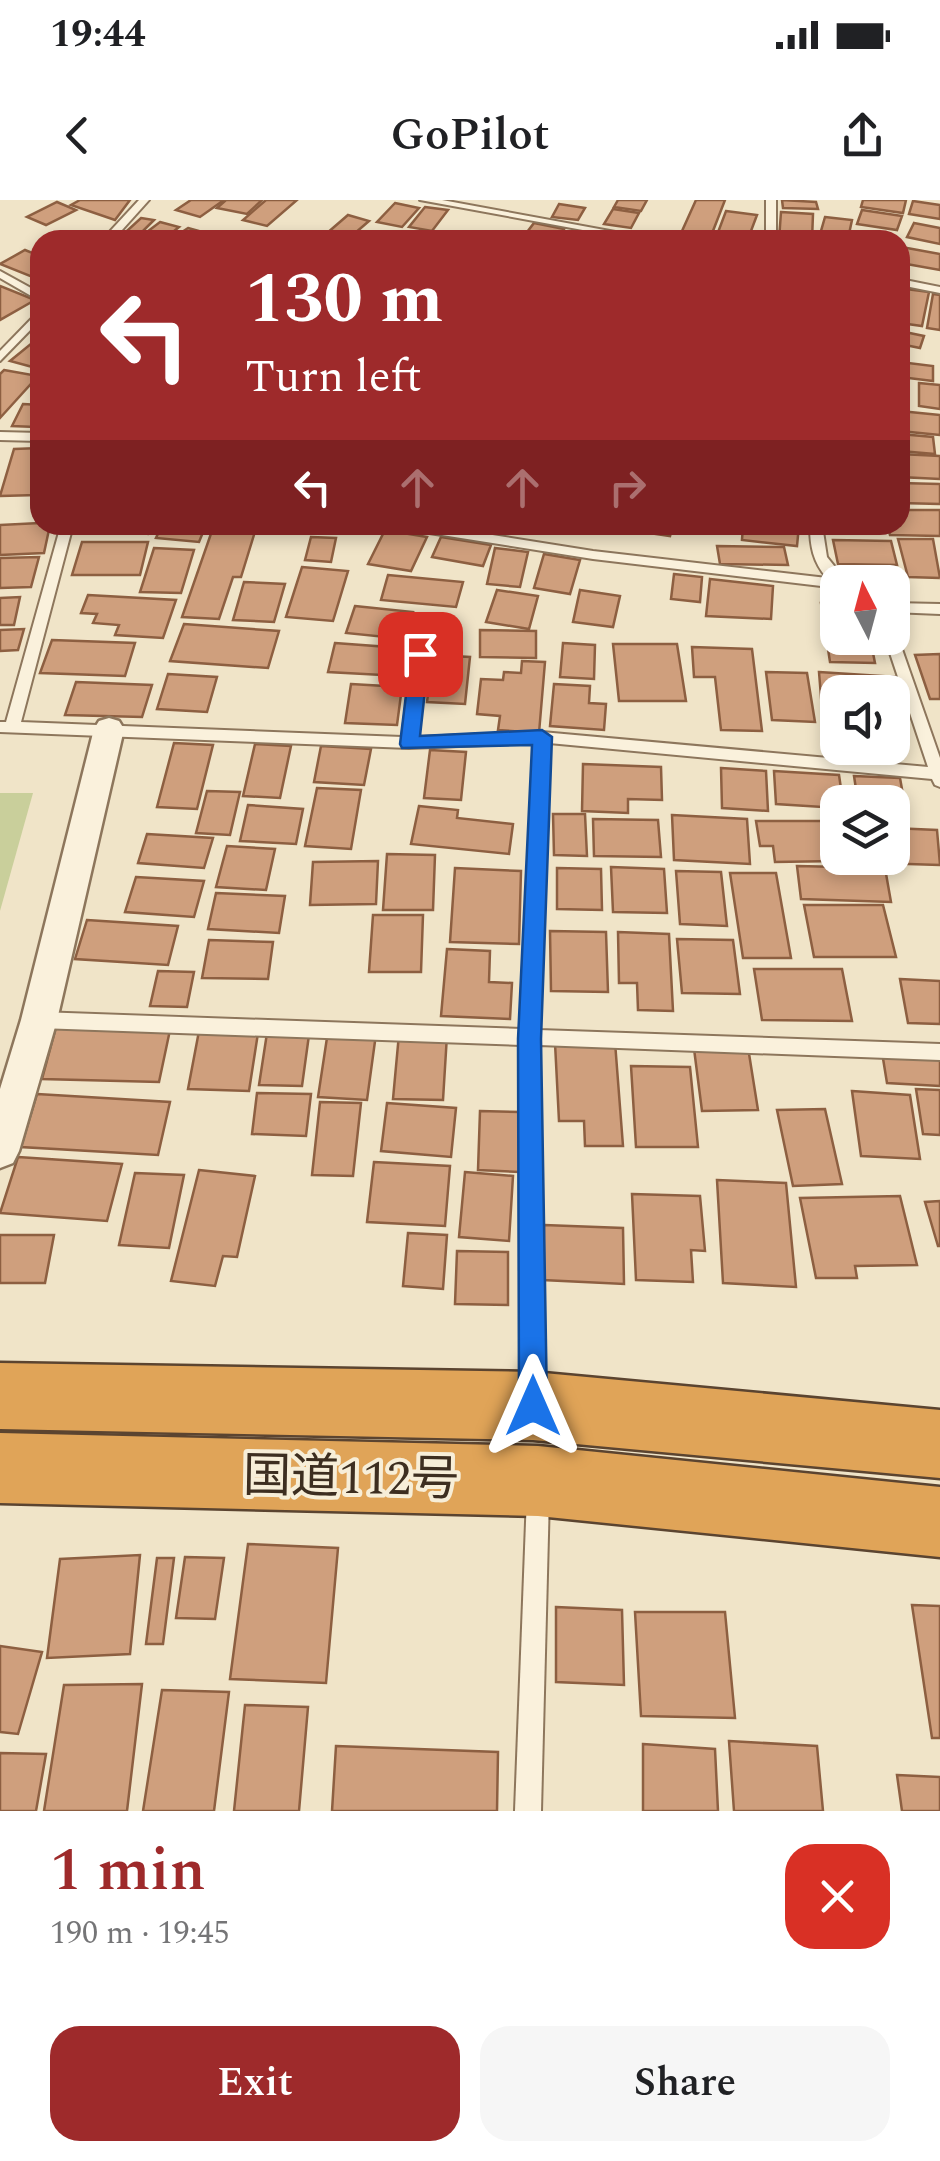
<!DOCTYPE html>
<html lang="en">
<head>
<meta charset="utf-8">
<style>
  body { margin:0; font-family:Spectral,"Noto Sans JP",serif; background:#f6f6f6; color:#202124; height:100vh; display:flex; flex-direction:column; font-size:38px; white-space:nowrap }
  * { box-sizing:border-box; margin:0 }
  p { font-size:32px; color:#757577 }
  .icon { flex:none; width:55px; height:55px; fill:none; stroke:currentColor; stroke-width:2; stroke-linecap:round; stroke-linejoin:round }
  .map { position:relative; height:1611px; overflow:hidden }
  .details { display:flex; flex-direction:column; background:#fff; flex:1 }
  .details>* { flex:none }
  .top-card { position:absolute; left:30px; top:30px; width:880px; height:305px; border-radius:30px; box-shadow:0 5px 15px #0003; background:#9e2a2b; color:#fff; overflow:hidden }
  .needle { width:65px; rotate:354deg }
  .tools { position:absolute; left:820px; top:365px; display:grid; gap:20px }
  .tools a { display:grid; place-items:center; width:90px; height:90px; border-radius:20px; background:#fff; box-shadow:0 5px 15px #0003; font-size:50px }
  .pin { position:absolute; display:grid; place-items:center; width:85px; height:85px; color:#fff; margin:-42px; border-radius:20px; box-shadow:0 5px 15px #0006 }
  .me { position:absolute; width:110px; margin:-55px; rotate:0deg; stroke-linejoin:round; filter:drop-shadow(0 0 8px #0008) }
  .turn { display:flex; align-items:center; gap:35px; height:210px; padding:0 50px; font-size:45px }
  .turn .icon { width:130px; height:130px; stroke-width:2.5 }
  .turn b { display:block; font-size:70px; line-height:85px }
  .lanes { display:flex; align-items:center; height:95px; padding:0 50px; background:#0003; justify-content:center; gap:50px; direction:ltr }
  .lanes .off { opacity:.35 }
  .round { display:grid; place-items:center; flex:none; width:105px; height:105px; border-radius:30px; background:#f6f6f6 }
  .headline { display:flex; align-items:center; justify-content:space-between; height:170px; padding:0 50px }
  h1 { font-size:60px; font-weight:600; line-height:75px; color:#9e2a2b }
  .action { display:flex; gap:20px; margin-top:auto; padding:20px 50px }
  .action a { flex:1; height:115px; border-radius:30px; background:#9e2a2b; color:#fff; font-size:40px; font-weight:600; line-height:115px; text-align:center }
  .action a+a { background:#f6f6f6; color:#202124 }
  .status { display:flex; justify-content:space-between; align-items:center; height:70px; padding:0 50px; background:#fff; direction:ltr }
  .status svg { height:28px; fill:currentColor }
  header { display:flex; justify-content:space-between; align-items:center; height:130px; padding:0 50px; background:#fff; font-size:45px; font-weight:600 }
  .map>svg:first-child { display:block }
  .green { fill:#c9cf9b }
  .building { fill:#cf9f7d; stroke:#8d5f41; stroke-width:2.5 }
  .lines { fill:none; stroke-linecap:round; stroke-linejoin:round }
  .lane-casing { stroke:#8d765c; stroke-width:4 }
  .street-casing { stroke:#8d765c; stroke-width:5 }
  .highway-casing { stroke:#5b4430; stroke-width:5 }
  .lane { fill:#faf1dc; fill-rule:evenodd }
  .street { fill:#faf1dc; fill-rule:evenodd }
  .highway { fill:#e0a458; fill-rule:evenodd }
  .route { fill:#1a73e8; stroke:#114b97; stroke-width:2.5 }
  .labels { text-anchor:middle; stroke-width:8; stroke-linejoin:round; paint-order:stroke }
  .near-street-label { font-size:48px; fill:#3d2e20; stroke:#f7eed8 }
</style>
</head>
<body>
<div class="status"><b>19:44</b><svg viewBox="0 0 49 12"><path d="M0 12V9h3v3zM5 12V6h3v6zM10 12V3h3v9zM15 12V0h3v12zM26 1h20v11H26zM47 4h2v5h-2z"/></svg></div>
<header><svg class="icon" aria-label="back" viewBox="0 0 24 24"><path d="M15 5l-7 7 7 7"/></svg>GoPilot<svg class="icon" aria-label="share" viewBox="0 0 24 24"><path d="M12 15V3M7 8l5-5 5 5M5 13v7h14v-7"/></svg></header>
<div class="map">
<svg width="940" height="1611" viewBox="0 0 940 1611">
  <rect width="100%" height="100%" fill="#f0e4c8"/>
  <!-- green -->
  <polygon class="green" points="0,593 33,593 0,711"/>
  <!-- building -->
  <g class="building">
    <polygon points="80,0 130,0 115,20 71,5"/>
    <polygon points="191,0 224,0 200,17 176,10"/>
    <polygon points="226,0 262,0 247,14 217,8"/>
    <polygon points="266,0 297,0 267,26 243,20"/>
    <polygon points="618,0 647,0 641,11 614,7"/>
    <polygon points="696,0 725,0 711,36 682,31"/>
    <polygon points="782,0 816,2 818,9 783,8"/>
    <polygon points="863,0 906,0 903,13 861,7"/>
    <polygon points="913,1 940,5 940,19 909,14"/>
    <polygon points="57,2 76,10 46,25 27,17"/>
    <polygon points="395,3 419,8 402,27 377,22"/>
    <polygon points="559,4 585,8 578,20 552,17"/>
    <polygon points="425,7 448,10 432,31 409,27"/>
    <polygon points="613,9 639,13 631,28 604,24"/>
    <polygon points="862,10 902,16 897,30 857,24"/>
    <polygon points="726,11 757,15 748,39 717,35"/>
    <polygon points="781,12 813,14 812,40 779,40"/>
    <polygon points="348,15 369,21 347,40 319,40"/>
    <polygon points="825,17 852,20 849,34 821,31"/>
    <polygon points="141,18 154,20 134,40 117,40"/>
    <polygon points="160,22 179,27 163,40 143,35"/>
    <polygon points="534,23 564,29 555,40 521,40"/>
    <polygon points="914,23 940,28 940,44 907,37"/>
    <polygon points="188,28 213,35 205,40 170,40"/>
    <polygon points="907,48 940,54 940,70 901,63"/>
    <polygon points="25,50 40,56 40,80 0,64"/>
    <polygon points="0,86 35,100 0,120"/>
    <polygon points="906,89 929,92 922,126 900,123"/>
    <polygon points="933,94 940,95 940,130 927,128"/>
    <polygon points="900,131 924,136 920,148 900,144"/>
    <polygon points="32,143 40,145 40,169 10,161"/>
    <polygon points="900,162 933,166 933,181 900,177"/>
    <polygon points="4,170 38,176 0,218 0,174"/>
    <polygon points="919,183 940,185 940,209 919,206"/>
    <polygon points="23,204 40,205 36,227 12,226"/>
    <polygon points="900,211 940,215 940,235 900,231"/>
    <polygon points="900,234 933,237 935,254 900,251"/>
    <polygon points="40,248 37,295 0,296 14,249"/>
    <polygon points="900,254 940,256 940,279 900,277"/>
    <polygon points="900,283 940,284 940,304 900,303"/>
    <polygon points="900,310 940,310 940,336 890,335 888,328 860,327 900,325"/>
    <polygon points="40,323 50,325 44,353 0,355 0,325"/>
    <polygon points="78,325 152,325 148,334"/>
    <polygon points="162,325 206,325 199,342 156,338"/>
    <polygon points="214,325 257,325 241,377 233,377 219,419 182,417"/>
    <polygon points="630,325 673,325 670,336 629,330"/>
    <polygon points="743,325 799,325 797,346 742,340"/>
    <polygon points="385,330 427,337 411,371 368,364"/>
    <polygon points="311,337 336,338 331,362 305,360"/>
    <polygon points="441,337 491,345 483,366 432,357"/>
    <polygon points="898,339 933,339 940,378 908,377"/>
    <polygon points="833,340 891,341 897,365 838,364"/>
    <polygon points="82,342 148,342 140,375 72,375"/>
    <polygon points="717,346 784,347 788,365 720,364"/>
    <polygon points="154,348 194,350 181,393 140,392"/>
    <polygon points="495,348 528,352 520,387 487,384"/>
    <polygon points="544,354 580,360 570,394 534,388"/>
    <polygon points="39,357 31,387 0,388 0,358"/>
    <polygon points="302,367 348,371 333,421 286,417"/>
    <polygon points="674,374 702,377 700,402 671,399"/>
    <polygon points="388,375 463,382 456,407 381,400"/>
    <polygon points="710,379 773,386 771,419 706,416"/>
    <polygon points="244,382 285,384 274,422 233,420"/>
    <polygon points="497,390 538,396 529,429 486,422"/>
    <polygon points="580,390 620,396 613,427 573,422"/>
    <polygon points="88,395 176,400 163,438 115,435 119,425 93,423 97,414 81,413"/>
    <polygon points="20,397 14,425 0,425 0,398"/>
    <polygon points="821,403 838,404 838,438 870,438 875,463 830,462"/>
    <polygon points="355,406 413,412 405,439 346,433"/>
    <polygon points="184,424 279,431 268,468 170,461"/>
    <polygon points="24,429 18,450 0,451 0,430"/>
    <polygon points="480,430 536,431 536,458 480,457"/>
    <polygon points="52,440 135,443 125,476 40,473"/>
    <polygon points="335,443 388,447 382,475 328,472"/>
    <polygon points="563,443 595,445 594,479 560,477"/>
    <polygon points="613,444 677,444 686,501 619,501"/>
    <polygon points="692,447 752,449 762,531 721,530 715,477 694,477"/>
    <polygon points="940,454 940,499 930,499 915,455"/>
    <polygon points="433,455 470,457 465,504 427,502"/>
    <polygon points="522,461 545,462 539,533 498,530 500,516 477,514 481,479 503,480 504,472 521,473"/>
    <polygon points="766,472 807,473 815,522 772,520"/>
    <polygon points="819,472 896,477 901,514 892,514 892,492 838,492 838,510 822,509"/>
    <polygon points="168,474 217,477 207,512 157,509"/>
    <polygon points="76,482 152,485 142,517 65,515"/>
    <polygon points="351,484 402,487 397,525 345,523"/>
    <polygon points="554,484 590,486 589,503 606,504 604,530 550,526"/>
    <polygon points="174,543 213,545 197,609 157,607"/>
    <polygon points="255,544 291,546 280,598 243,596"/>
    <polygon points="321,546 371,549 364,585 314,582"/>
    <polygon points="430,550 466,552 461,600 424,598"/>
    <polygon points="583,564 661,567 662,600 628,599 628,613 582,611"/>
    <polygon points="721,568 766,571 768,611 722,608"/>
    <polygon points="774,571 839,575 843,602 838,602 838,608 776,604"/>
    <polygon points="854,576 900,578 908,623 892,622 892,602 858,602"/>
    <polygon points="317,588 361,590 351,649 305,646"/>
    <polygon points="207,591 240,592 230,635 196,633"/>
    <polygon points="248,605 303,609 296,644 240,641"/>
    <polygon points="419,606 458,610 457,618 513,624 509,654 411,644"/>
    <polygon points="553,614 585,614 587,656 554,655"/>
    <polygon points="672,615 747,619 750,664 674,660"/>
    <polygon points="593,619 658,620 661,657 594,656"/>
    <polygon points="756,621 828,621 837,661 775,662 773,646 760,646"/>
    <polygon points="892,628 937,630 940,665 844,662 843,658 892,658"/>
    <polygon points="147,634 213,638 204,668 138,663"/>
    <polygon points="227,646 275,649 266,690 216,687"/>
    <polygon points="387,654 435,655 433,710 383,710"/>
    <polygon points="378,661 376,704 310,705 313,662"/>
    <polygon points="797,666 885,668 891,702 801,699"/>
    <polygon points="611,667 664,669 667,713 613,712"/>
    <polygon points="455,668 521,671 519,744 450,742"/>
    <polygon points="557,668 601,669 602,710 557,709"/>
    <polygon points="676,671 721,672 727,726 680,724"/>
    <polygon points="730,673 776,673 791,758 743,758"/>
    <polygon points="136,677 204,681 194,717 125,712"/>
    <polygon points="216,693 285,696 279,733 208,729"/>
    <polygon points="804,705 883,705 896,757 814,757"/>
    <polygon points="373,715 423,715 421,772 369,772"/>
    <polygon points="87,720 178,726 168,765 75,759"/>
    <polygon points="550,731 606,732 608,792 551,791"/>
    <polygon points="618,732 669,734 673,811 638,810 637,783 619,783"/>
    <polygon points="677,739 733,740 740,794 682,793"/>
    <polygon points="209,740 273,742 268,779 202,778"/>
    <polygon points="447,749 490,751 489,782 512,783 510,819 441,816"/>
    <polygon points="754,769 842,769 852,821 762,820"/>
    <polygon points="158,771 194,772 187,807 150,806"/>
    <polygon points="900,779 940,781 940,824 908,823"/>
    <polygon points="56,827 170,830 159,882 42,879"/>
    <polygon points="199,831 258,833 249,891 188,889"/>
    <polygon points="328,831 376,834 367,900 318,897"/>
    <polygon points="267,833 309,835 302,886 259,885"/>
    <polygon points="399,834 447,835 443,900 393,899"/>
    <polygon points="693,841 747,841 758,910 702,911"/>
    <polygon points="615,842 623,946 585,946 584,921 559,921 555,843"/>
    <polygon points="881,846 940,849 940,886 887,883"/>
    <polygon points="631,866 690,867 698,947 636,947"/>
    <polygon points="916,889 940,890 940,935 923,934"/>
    <polygon points="852,891 910,895 920,959 861,956"/>
    <polygon points="257,893 311,894 306,936 252,934"/>
    <polygon points="37,894 170,902 158,955 21,947"/>
    <polygon points="320,902 361,903 353,976 312,975"/>
    <polygon points="387,903 456,908 451,957 381,951"/>
    <polygon points="825,909 842,984 793,986 777,910"/>
    <polygon points="480,911 521,912 520,972 478,970"/>
    <polygon points="18,957 122,964 107,1021 0,1013"/>
    <polygon points="374,962 450,966 445,1026 367,1022"/>
    <polygon points="199,970 255,976 237,1057 223,1056 215,1086 171,1081"/>
    <polygon points="465,972 513,976 509,1041 459,1037"/>
    <polygon points="135,973 184,975 169,1048 119,1045"/>
    <polygon points="717,980 786,983 796,1087 723,1083"/>
    <polygon points="632,994 700,996 705,1051 691,1050 693,1082 636,1080"/>
    <polygon points="900,996 917,1065 855,1066 857,1078 816,1078 800,998"/>
    <polygon points="940,1001 940,1046 938,1046 925,1002"/>
    <polygon points="544,1025 623,1028 624,1084 543,1080"/>
    <polygon points="408,1033 447,1035 443,1089 403,1086"/>
    <polygon points="0,1035 54,1035 45,1083 0,1083"/>
    <polygon points="457,1051 508,1052 508,1105 455,1104"/>
    <polygon points="248,1344 338,1348 326,1483 230,1479"/>
    <polygon points="140,1355 130,1454 47,1458 60,1359"/>
    <polygon points="185,1357 224,1358 215,1419 176,1418"/>
    <polygon points="157,1358 174,1358 163,1444 146,1444"/>
    <polygon points="912,1405 940,1406 940,1538 932,1538"/>
    <polygon points="556,1407 622,1410 624,1485 556,1482"/>
    <polygon points="635,1412 725,1412 735,1518 641,1516"/>
    <polygon points="0,1446 42,1452 18,1534 0,1532"/>
    <polygon points="142,1484 127,1611 44,1611 64,1485"/>
    <polygon points="162,1490 229,1492 214,1611 143,1611"/>
    <polygon points="245,1505 308,1507 299,1611 234,1611"/>
    <polygon points="729,1541 817,1546 823,1611 734,1611"/>
    <polygon points="643,1544 715,1549 718,1611 643,1611"/>
    <polygon points="336,1546 498,1552 497,1611 332,1611"/>
    <polygon points="0,1553 46,1554 36,1611 0,1611"/>
    <polygon points="897,1575 940,1577 940,1611 902,1611"/>
  </g>
  <g class="lines">
    <!-- lane casing -->
    <g class="lane-casing">
      <g id="lane">
        <polygon points="139,0 149,0 113,40 102,40"/>
        <polygon points="420,0 442,0 659,40 637,40"/>
        <rect x="766" y="0" width="10" height="40"/>
        <polygon points="0,71 40,93 40,101 0,78"/>
        <polygon points="900,79 940,87 940,93 900,85"/>
        <polygon points="40,110 40,120 0,161 0,151"/>
        <polygon points="0,232 40,233 40,241 0,240"/>
        <polygon points="61,325 73,325 21,522 402,537 413,454 420,449 427,454 417,537 542,532 928,567 885,438 892,438 892,433 897,435 940,558 940,587 935,585 932,579 549,543 539,830 940,844 940,860 539,845 544,1196 541,1204 533,1207 525,1204 522,1196 521,845 39,828 33,825 30,820 33,815 39,812 522,829 534,543 409,548 0,532 0,522 6,522"/>
        <path d="M398,325h31l164,26 234,27c-14,-16 -17,-32 -17,-53h12l5,32 20,25h-9v6l-245,-29 -189,-30z"/>
        <polygon points="892,403 940,404 940,414 892,412"/>
        <polygon points="538,1285 546,1288 549,1296 541,1611 515,1611 527,1296 530,1288"/>
      </g>
    </g>
    <!-- street casing -->
    <g class="street-casing">
      <polygon id="street" points="109,518 119,521 124,529 57,820 19,951 13,963 0,968 0,889 21,820 94,529 99,521"/>
    </g>
    <!-- highway casing -->
    <g class="highway-casing">
      <g id="highway">
        <polygon points="0,1163 533,1172 940,1210 940,1278 533,1240 0,1229"/>
        <polygon points="0,1233 538,1246 940,1287 940,1357 538,1316 0,1303"/>
      </g>
    </g>
    <!-- lane -->
    <use href="#lane" class="lane"/>
    <!-- street -->
    <use href="#street" class="street"/>
    <!-- highway -->
    <use href="#highway" class="highway"/>
  </g>
  <!-- route -->
  <polygon class="route" points="420,447 429,454 420,536 542,530 552,537 541,839 547,1206 543,1216 533,1220 523,1216 519,1206 518,839 532,545 402,548 400,544 411,454"/>
  <g class="labels">
    <!-- near-street labels -->
    <g class="near-street-label">
      <text transform="translate(351 1276) rotate(1)" y="17">国道112号</text>
    </g>
  </g>
</svg>
<div class="tools">
<a><svg class="needle" viewBox="-14 -14 28 28"><path d="M0-13l5 13h-10z" fill="#e53935"/><path d="M0 13l5-13h-10z" fill="#757577"/></svg></a>
<a><svg class="icon" aria-label="sound" viewBox="0 0 24 24"><path d="M4 9h4l5-4v14l-5-4H4zM17 9q2 3 0 6"/></svg></a>
<a><svg class="icon" aria-label="layers" viewBox="0 0 24 24"><path d="M12 4l9 5-9 5-9-5zM3 14l9 5 9-5"/></svg></a>
</div>
<div class="pin" style="left:420px;top:454px;background:#d93025"><svg class="icon" aria-label="arrive" viewBox="0 0 24 24"><path d="M6 21V4h12l-3 4 3 4H6"/></svg></div>
<svg class="me" style="left:533px;top:1206px" viewBox="-20 -20 40 40"><path d="M0-17L14 15 0 8-14 15z" fill="#1a73e8" stroke="#fff" stroke-width="4"/></svg>
<div class="top-card">
<div class="turn"><svg class="icon" aria-label="left" viewBox="0 0 24 24"><path d="M17 20v-9H6M10 6l-5 5 5 5"/></svg><div><b>130 m</b>Turn left</div></div>
<div class="lanes"><svg class="icon" aria-label="left" viewBox="0 0 24 24"><path d="M17 20v-9H6M10 6l-5 5 5 5"/></svg><svg class="icon off" aria-label="ahead" viewBox="0 0 24 24"><path d="M12 20V5M6 11l6-6 6 6"/></svg><svg class="icon off" aria-label="ahead" viewBox="0 0 24 24"><path d="M12 20V5M6 11l6-6 6 6"/></svg><svg class="icon off" aria-label="right" viewBox="0 0 24 24"><path d="M7 20v-9h11M14 6l5 5-5 5"/></svg></div>
</div>
</div>
<section class="details">
<div class="headline"><div><h1>1 min</h1><p>190 m · 19:45</p></div><a class="round" style="background:#d93025;color:#fff"><svg class="icon" aria-label="close" viewBox="0 0 24 24"><path d="M6 6l12 12M18 6L6 18"/></svg></a></div>
<div class="action"><a>Exit</a><a>Share</a></div>
</section>
</body>
</html>
